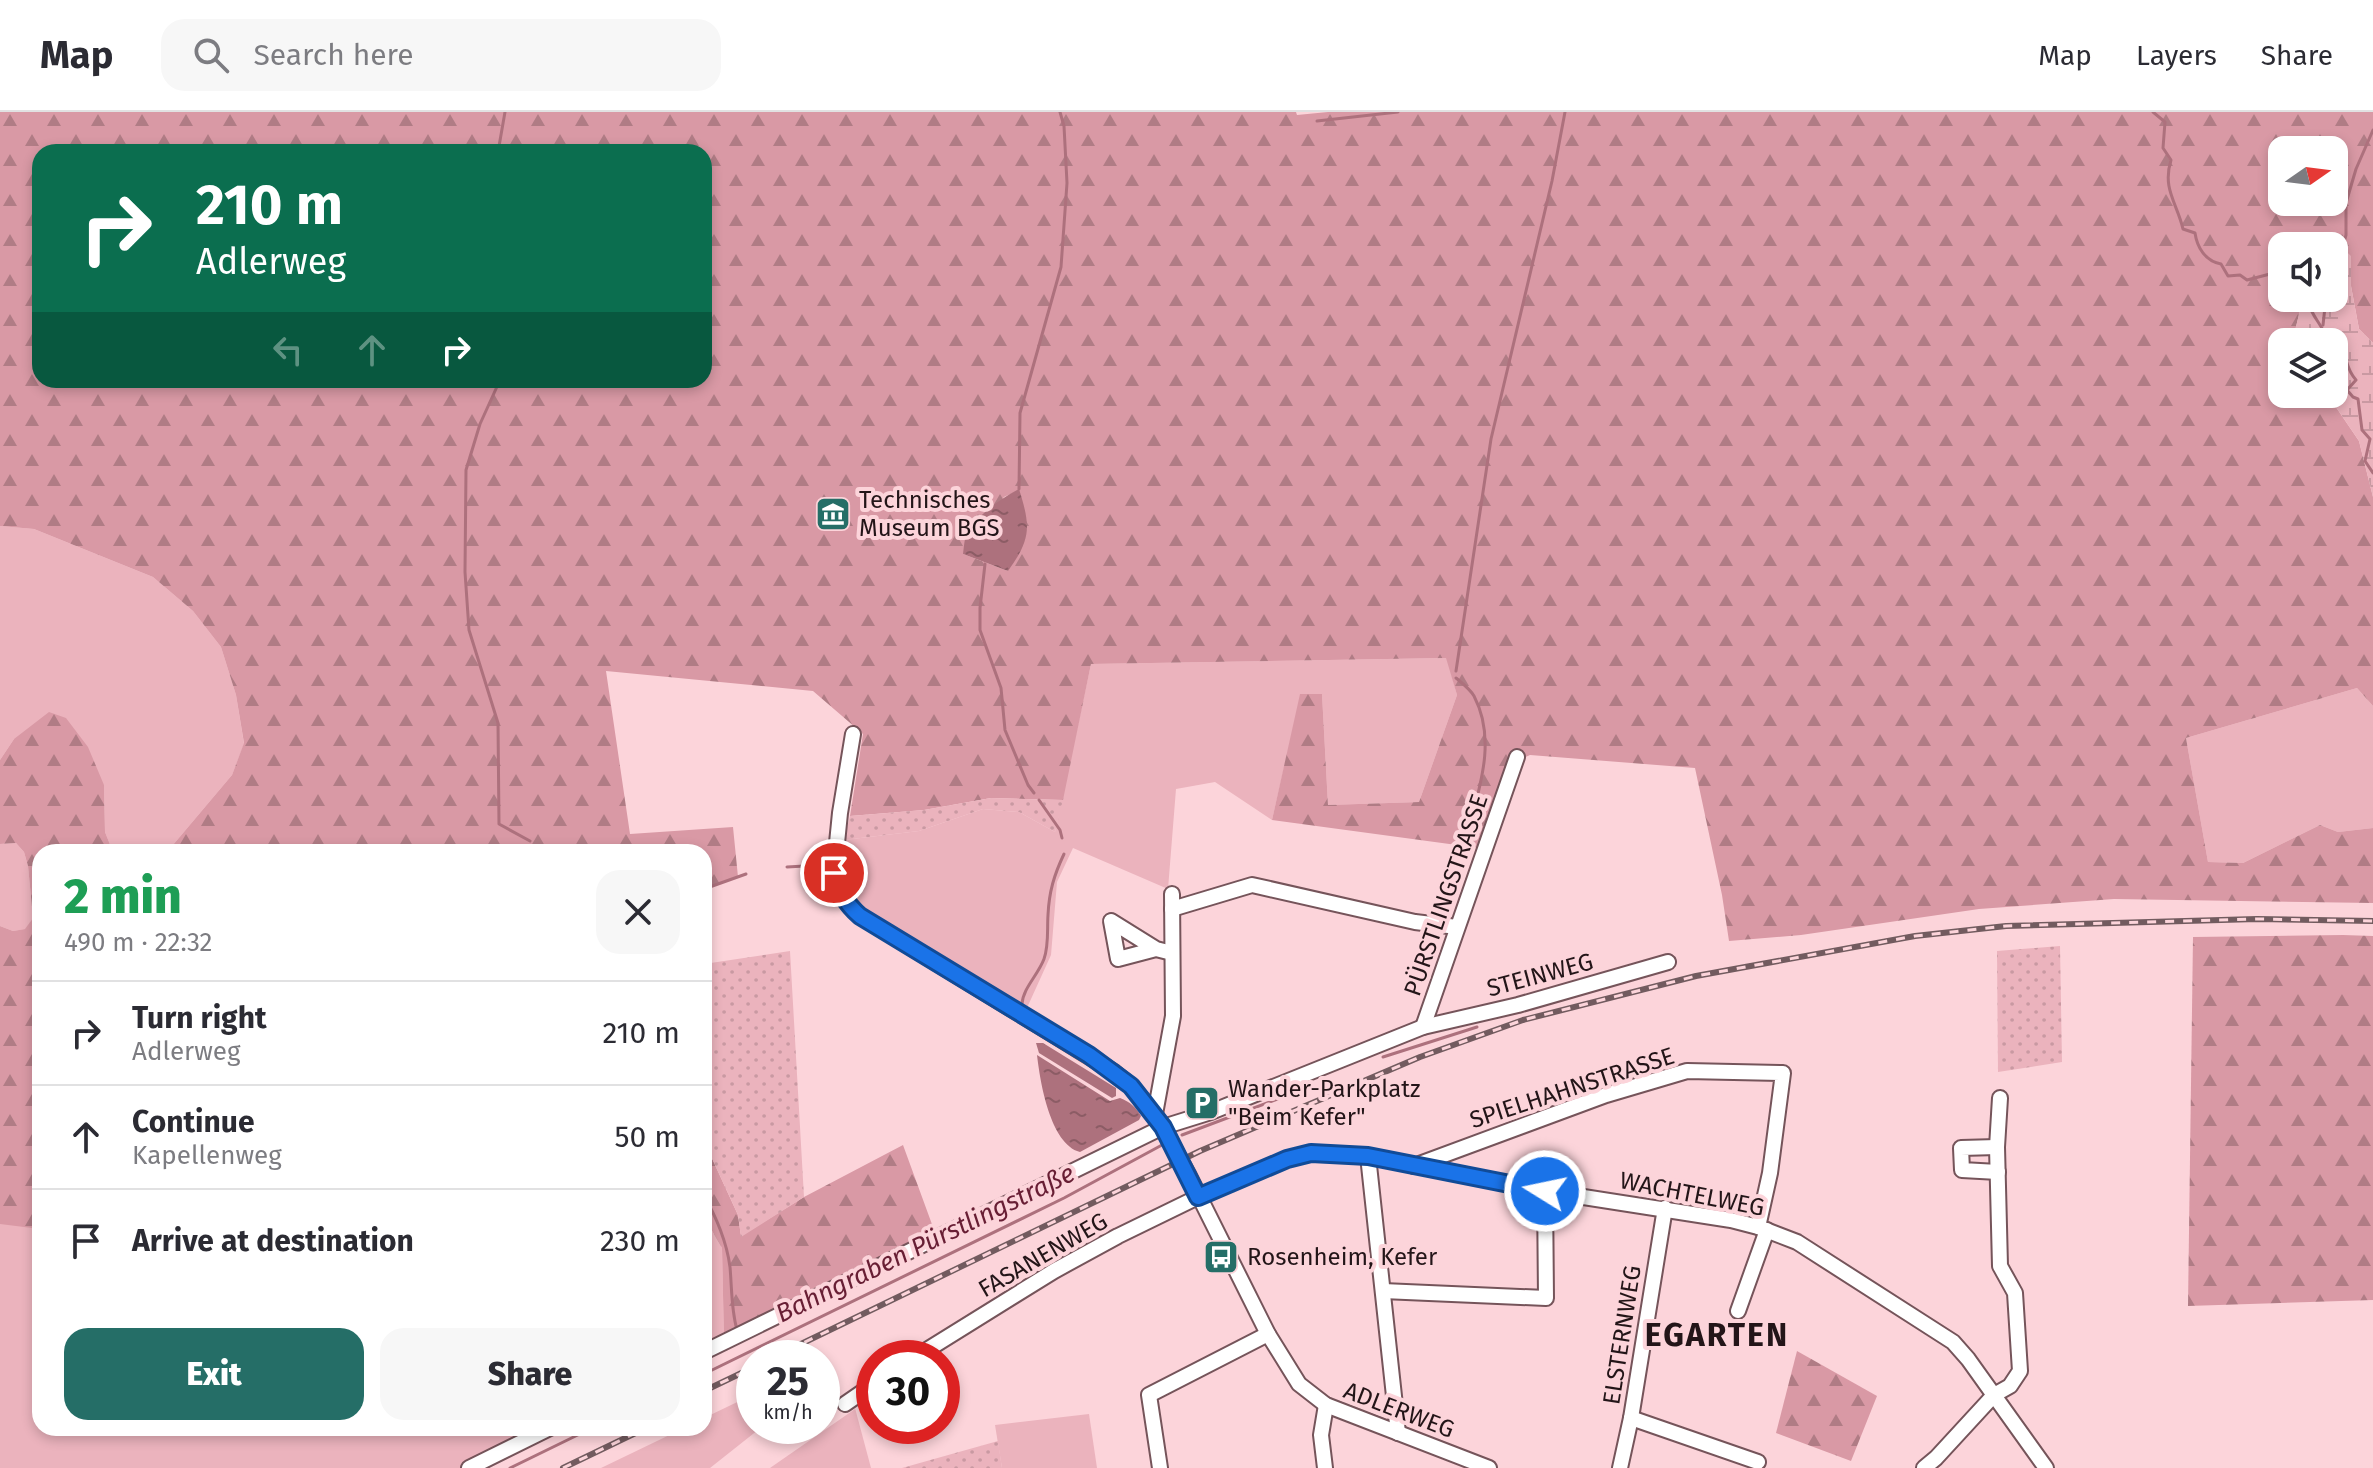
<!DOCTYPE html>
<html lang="en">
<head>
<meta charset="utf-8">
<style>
  body { margin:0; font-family:"Fira Sans",sans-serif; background:#f7f7f7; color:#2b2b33; height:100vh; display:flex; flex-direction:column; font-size:30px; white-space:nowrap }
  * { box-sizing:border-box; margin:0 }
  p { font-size:26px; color:#7c7c81 }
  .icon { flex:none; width:44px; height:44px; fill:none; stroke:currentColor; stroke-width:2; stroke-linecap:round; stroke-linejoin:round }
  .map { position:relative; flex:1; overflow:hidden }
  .side { position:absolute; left:32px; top:732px; width:680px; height:592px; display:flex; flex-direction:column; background:#fff; border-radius:24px; box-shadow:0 4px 12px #0003 }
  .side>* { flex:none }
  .guide { position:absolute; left:32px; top:32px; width:680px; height:244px; border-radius:24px; box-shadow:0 4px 12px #0003; background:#0b6e4f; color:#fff; overflow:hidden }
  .needle { width:52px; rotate:76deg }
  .controls { position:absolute; left:2268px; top:24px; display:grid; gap:16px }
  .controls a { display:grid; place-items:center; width:80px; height:80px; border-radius:16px; background:#fff; box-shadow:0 4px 12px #0003; font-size:40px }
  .speed { position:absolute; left:736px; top:1228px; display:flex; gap:16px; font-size:40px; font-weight:700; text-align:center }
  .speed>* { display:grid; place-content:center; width:104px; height:104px; border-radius:50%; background:#fff; box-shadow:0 4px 12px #0003; line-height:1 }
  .speed small { font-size:20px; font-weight:400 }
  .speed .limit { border:12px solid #d22; background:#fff; color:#111 }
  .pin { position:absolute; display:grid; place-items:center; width:68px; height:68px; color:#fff; margin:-34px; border:4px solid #fff; border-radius:50%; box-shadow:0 2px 8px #0007 }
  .me { position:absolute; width:88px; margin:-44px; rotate:280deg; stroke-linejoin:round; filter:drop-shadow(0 0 6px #0008) }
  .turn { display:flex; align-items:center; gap:28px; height:168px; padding:0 32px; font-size:36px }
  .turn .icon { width:104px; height:104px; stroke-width:2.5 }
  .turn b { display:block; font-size:56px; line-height:68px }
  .lanes { display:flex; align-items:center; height:76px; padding:0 32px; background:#0003; justify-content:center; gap:40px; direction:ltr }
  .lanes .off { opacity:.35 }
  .round { display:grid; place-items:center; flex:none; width:84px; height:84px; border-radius:24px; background:#f7f7f7 }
  .head { display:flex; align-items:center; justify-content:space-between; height:136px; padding:0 32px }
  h1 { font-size:48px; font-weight:800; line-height:60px; color:#1e9e55 }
  .button { display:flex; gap:16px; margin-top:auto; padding:16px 32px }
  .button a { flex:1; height:92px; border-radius:24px; background:#256e67; color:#fff; font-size:32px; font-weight:800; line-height:92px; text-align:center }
  .button a+a { background:#f7f7f7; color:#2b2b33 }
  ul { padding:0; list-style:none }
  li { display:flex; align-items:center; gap:24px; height:104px; padding:0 32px; border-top:2px solid #e1e1e2 }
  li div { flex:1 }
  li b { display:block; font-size:30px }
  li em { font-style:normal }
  header { display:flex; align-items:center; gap:48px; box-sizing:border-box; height:112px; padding:0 40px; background:#fff; border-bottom:2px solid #e1e1e2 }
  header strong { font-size:38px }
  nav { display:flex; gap:44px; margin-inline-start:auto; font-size:28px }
  .search { width:560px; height:72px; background:#f7f7f7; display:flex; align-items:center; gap:20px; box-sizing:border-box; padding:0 28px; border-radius:24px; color:#7c7c81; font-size:30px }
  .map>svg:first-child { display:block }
  .green { fill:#ebb3bd }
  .forest { fill:url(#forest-firs); fill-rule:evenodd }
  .wetland { fill:url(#wetland-marsh) }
  .garden { fill:url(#garden-dots) }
  .water { fill:url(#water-ripples) }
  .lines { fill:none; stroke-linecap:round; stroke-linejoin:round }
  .stream { stroke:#ad717d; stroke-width:3 }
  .minor-casing { stroke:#75545a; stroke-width:18 }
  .minor { stroke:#fff; stroke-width:14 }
  .rail-casing { stroke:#725b5f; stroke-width:6 }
  .rail { stroke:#fcd4da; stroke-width:3; stroke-dasharray:9; stroke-linecap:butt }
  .route-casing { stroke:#114b97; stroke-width:20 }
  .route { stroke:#1a73e8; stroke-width:14 }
  .labels { text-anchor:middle; stroke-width:8; stroke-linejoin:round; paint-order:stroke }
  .poi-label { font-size:24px; fill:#231518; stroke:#fcd4da; text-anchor:start }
  .street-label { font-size:24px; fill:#231518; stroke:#fcd4da }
  .water-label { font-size:26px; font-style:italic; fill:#681e34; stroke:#fcd4da }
  .district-label { font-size:32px; font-weight:bold; letter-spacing:2px; fill:#231518; stroke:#fcd4da }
</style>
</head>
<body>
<header>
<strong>Map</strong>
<div class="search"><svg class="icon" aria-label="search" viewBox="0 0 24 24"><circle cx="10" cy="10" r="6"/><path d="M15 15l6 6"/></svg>Search here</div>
<nav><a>Map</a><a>Layers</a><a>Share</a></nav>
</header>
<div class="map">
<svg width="2373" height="1356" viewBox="0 0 2373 1356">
  <defs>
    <pattern id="forest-firs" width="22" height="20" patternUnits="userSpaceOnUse" patternTransform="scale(2)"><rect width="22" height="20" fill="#d999a5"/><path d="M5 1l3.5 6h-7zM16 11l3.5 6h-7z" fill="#b07c85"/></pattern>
    <pattern id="wetland-marsh" width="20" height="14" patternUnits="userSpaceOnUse" patternTransform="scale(2)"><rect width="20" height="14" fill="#ebb3bd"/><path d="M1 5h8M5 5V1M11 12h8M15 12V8" fill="none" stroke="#c999a2"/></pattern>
    <pattern id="garden-dots" width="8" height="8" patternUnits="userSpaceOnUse" patternTransform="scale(2)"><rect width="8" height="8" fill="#ebb3bd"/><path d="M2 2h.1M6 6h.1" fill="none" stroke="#c999a2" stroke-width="1.8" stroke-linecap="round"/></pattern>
    <pattern id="water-ripples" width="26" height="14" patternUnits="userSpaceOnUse" patternTransform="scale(2)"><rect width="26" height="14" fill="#ad717d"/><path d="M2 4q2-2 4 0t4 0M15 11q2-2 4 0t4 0" fill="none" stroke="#8c5c65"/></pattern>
  </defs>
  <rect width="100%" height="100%" fill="#fcd4da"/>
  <!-- green -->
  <g class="green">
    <polygon points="0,414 34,417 153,465 193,499 221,535 236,583 244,632 232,663 167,740 113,740 105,720 104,673 14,627 0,648"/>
    <path d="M1447,546l10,37 -38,107 -91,3 -6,-111h-21l-29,126 -57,-38 -39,7 -8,100 -95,-41 -16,34 -6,73 -25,55 -162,-101c-24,-26 -24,-35 -20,-69l75,-9 64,-22 36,3 36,20 36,-168z"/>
    <polygon points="2357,576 2373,594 2373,716 2338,720 2320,713 2243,751 2208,750 2186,626"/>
    <polygon points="16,731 24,740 28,754 33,806 26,817 13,819 0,814 0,732"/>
    <polygon points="704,1105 722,1136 724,1230 704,1240"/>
    <polygon points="5,1111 40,1117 40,1316 550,1316 469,1356 0,1356 0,1112"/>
    <polygon points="754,1282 754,1314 763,1314 710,1356 601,1356 684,1316 704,1316 704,1306"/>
    <polygon points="855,1296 871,1356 770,1356 855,1297"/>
    <polygon points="1089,1302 1097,1356 1002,1356 995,1313"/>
  </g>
  <!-- forest -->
  <g class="forest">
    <path d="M0,0h1296l1,3 31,-3h1045v231l-14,-14 -8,-43 -1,-30 -13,-13 -6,3h-49v52h21l-9,37 3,7h-15v52h45l32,47 14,56v209l-16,-18 -171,50 22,124 35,1 77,-38 18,7 35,-4v75l-259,-4 -135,10 -178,26 -72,6 -7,-46 -27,-127 -165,-13 -22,10 -29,83 -207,-28 28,-126h22l6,111 91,-3 38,-107 -11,-37 -355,6 -28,136 -72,-2 -67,12 -74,6 13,-82 -50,-43 -207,-20 24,163 103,-7 5,50 -34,13v-38h-537l65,-77 12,-32 -8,-48 -15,-48 -28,-36 -40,-34 -119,-48 -34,-3zM2282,38h52v52h-52zM40,40h664v228h-664zM1019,378l-11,81 -45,-17 41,-57z"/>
    <polygon points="49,600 66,606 88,635 104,673 105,720 113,740 40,740 40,1117 0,1112 0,814 13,819 25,817 33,806 28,754 24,740 16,731 0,732 0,648 14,627"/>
    <polygon points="2343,823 2373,824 2373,1188 2188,1194 2193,825"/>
    <polygon points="704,1029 738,1103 741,1124 804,1085 903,1033 937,1126 724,1230 722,1136 704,1105"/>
    <polygon points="1797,1239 1877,1284 1851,1349 1776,1321"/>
  </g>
  <!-- wetland -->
  <polygon class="wetland" points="2337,131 2351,144 2351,174 2359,217 2373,231 2373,385 2359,329 2327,282 2334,282 2334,230 2297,230 2294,223 2303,186 2334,186 2334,134 2331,134"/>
  <!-- garden -->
  <g class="garden">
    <polygon points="991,686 1063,688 1055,720 1019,700 983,697 919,719 844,728 850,704 924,698"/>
    <polygon points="2060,834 2062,950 1998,960 1997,839"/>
    <polygon points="790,839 804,1085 741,1125 738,1103 704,1029 704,852"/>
    <polygon points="998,1329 1002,1356 902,1356"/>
  </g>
  <!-- water -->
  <g class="water">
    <path d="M1019,377c12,38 12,50 -11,82l-45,-17c1,-6 1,-15 4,-20 10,-19 33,-35 52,-45z"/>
    <polygon points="1036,931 1043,931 1116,976 1116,984 1112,986 1039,941"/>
    <path d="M1037,943l73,46 10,-3c10,4 16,9 21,18l-2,4 -59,32c-30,-8 -40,-71 -43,-97z"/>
  </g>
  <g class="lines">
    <!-- stream -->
    <g class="stream">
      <path d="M2153,0l12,10 -2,26 8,12c-9,29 6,43 12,69l12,4c2,14 10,28 26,31l7,12 12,-1 7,5 23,-6 8,13 4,2"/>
      <polyline points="1317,9 1398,0"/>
      <polyline points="498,40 505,0"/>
      <polyline points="2334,166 2346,123 2346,91 2356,57 2373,18"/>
      <path d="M2301,186l7,4c4,15 14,22 19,37 25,10 14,25 29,41l-9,10 6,7 5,2 4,31 8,9 -5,22 8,12"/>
      <polyline points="2323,213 2326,186"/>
      <polyline points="500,268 480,312 466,358 465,460 469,518 498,611 499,712 530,729"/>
      <polyline points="1019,377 1020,301 1061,155 1067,71 1064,14 1060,0"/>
      <polyline points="985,452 980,496 980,518 1001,576 1005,618 1028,673 1034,681"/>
      <polyline points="1456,559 1491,327 1552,69 1565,0"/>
      <path d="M1456,566c6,5 14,11 18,18 21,40 8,84 -3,125"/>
      <polyline points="1039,688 1060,718 1062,726"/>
      <polyline points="787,755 822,753"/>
      <polyline points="704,777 746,762"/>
      <path d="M1022,892c1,-16 16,-29 22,-45 5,-14 3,-29 4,-44 1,-23 6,-40 16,-61"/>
      <polyline points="1383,945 1477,915"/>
      <polyline points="1182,1023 1288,983"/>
      <path d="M704,1084c12,20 23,47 26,71 2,22 1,42 7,63"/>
      <polyline points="704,1262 1064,1086 1162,1033"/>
      <polyline points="510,1356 592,1316"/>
    </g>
    <!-- minor casing -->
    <g class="minor-casing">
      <g id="minor">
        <polyline points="853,622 840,701 834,761 838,775 845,788 860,804 1114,960 1131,974 1155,1002"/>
        <polyline points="1172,782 1173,904 1155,1002 1188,1062 1268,1222 1299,1272 1326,1293 1489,1356"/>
        <polyline points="1172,797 1252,773 1415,810 1457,815"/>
        <polyline points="1156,837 1111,809 1118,847 1156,837 1172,841"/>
        <polyline points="1423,915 1517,645"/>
        <polyline points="1997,1035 1961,1036 1962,1058 1998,1060"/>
        <polyline points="1368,1044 1398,1321"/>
        <polyline points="1414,1054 1606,983 1687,959 1783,961 1770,1061 1758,1115"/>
        <polyline points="1383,1179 1546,1186 1545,1079"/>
        <polyline points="1738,1199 1767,1118"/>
        <polyline points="704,1240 1163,1015 1211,1000 1423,915 1518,893 1668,850"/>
        <polyline points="914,1246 1054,1159 1118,1124 1198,1085 1287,1047 1311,1041 1368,1044 1545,1079 1731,1108 1758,1115 1797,1130 1953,1230 1968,1247 2046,1356"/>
        <polyline points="845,1292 874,1272"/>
        <polyline points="1631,1306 1758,1350"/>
        <polyline points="469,1356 550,1316"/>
        <polyline points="1160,1356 1149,1283 1268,1222"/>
        <polyline points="1325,1356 1321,1323 1326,1293"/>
        <polyline points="1620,1356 1631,1306 1665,1096"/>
        <polyline points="1924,1356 1936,1346 1994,1283 2010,1274 2020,1259 2015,1181 2000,1154 1997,1035 2000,986"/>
      </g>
    </g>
    <!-- minor -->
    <use href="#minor" class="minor"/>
    <!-- rail casing -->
    <g class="rail-casing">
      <g id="rail">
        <polyline points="772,1246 1200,1039 1420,945 1523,908 1696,864 1915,824 2006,814 2257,807 2373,809"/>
        <polyline points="704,1279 754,1255"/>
        <polyline points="563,1356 646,1316"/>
      </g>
    </g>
    <!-- rail -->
    <use href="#rail" class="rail"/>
  </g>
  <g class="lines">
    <!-- route casing -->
    <g class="route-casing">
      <path id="route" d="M834,761c5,18 12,31 26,43l229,139 42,31 32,41 35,70 89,-38 24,-6 57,3 177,35"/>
    </g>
    <!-- route -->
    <use href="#route" class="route"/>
  </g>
  <!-- icons -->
  <defs>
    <g id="museum-square" transform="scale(1.8)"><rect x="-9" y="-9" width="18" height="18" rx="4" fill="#256e67" stroke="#fcd4da"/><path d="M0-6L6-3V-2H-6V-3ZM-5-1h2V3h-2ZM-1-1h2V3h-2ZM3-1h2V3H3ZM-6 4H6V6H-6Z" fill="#fff"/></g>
    <g id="parking-square" transform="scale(1.8)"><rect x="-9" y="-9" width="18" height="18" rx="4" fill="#256e67" stroke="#fcd4da"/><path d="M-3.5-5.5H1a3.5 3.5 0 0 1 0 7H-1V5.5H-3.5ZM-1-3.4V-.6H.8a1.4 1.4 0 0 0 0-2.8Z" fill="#fff"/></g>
    <g id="bus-square" transform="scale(1.8)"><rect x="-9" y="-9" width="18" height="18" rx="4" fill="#256e67" stroke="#fcd4da"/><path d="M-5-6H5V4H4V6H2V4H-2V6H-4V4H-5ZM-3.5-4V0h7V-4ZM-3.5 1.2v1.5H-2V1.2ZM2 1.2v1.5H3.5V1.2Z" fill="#fff"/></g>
  </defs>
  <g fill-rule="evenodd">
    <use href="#museum-square" x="833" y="402"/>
    <use href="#parking-square" x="1202" y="991"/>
    <use href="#bus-square" x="1221" y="1145"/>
  </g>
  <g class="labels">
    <!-- poi labels -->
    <g class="poi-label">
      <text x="859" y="396">Technisches<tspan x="859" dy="28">Museum BGS</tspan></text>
      <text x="1228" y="985">Wander-Parkplatz<tspan x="1228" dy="28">"Beim Kefer"</tspan></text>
      <text x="1247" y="1153">Rosenheim, Kefer</text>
    </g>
    <!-- street labels -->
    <g class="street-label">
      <text transform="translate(1446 783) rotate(-71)" y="8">PÜRSTLINGSTRASSE</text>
      <text transform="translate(1540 863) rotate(-15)" y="8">STEINWEG</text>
      <text transform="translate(1572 976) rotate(-18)" y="8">SPIELHAHNSTRASSE</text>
      <text transform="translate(1692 1082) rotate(11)" y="8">WACHTELWEG</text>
      <text transform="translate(1043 1143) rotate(-30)" y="8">FASANENWEG</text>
      <text transform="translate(1622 1223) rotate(-81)" y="8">ELSTERNWEG</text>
      <text transform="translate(1399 1298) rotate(21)" y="8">ADLERWEG</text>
    </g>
    <!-- water labels -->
    <g class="water-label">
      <text transform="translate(925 1131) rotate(-26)" y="9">Bahngraben Pürstlingstraße</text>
    </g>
    <!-- district labels -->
    <g class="district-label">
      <text x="1717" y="1234">EGARTEN</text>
    </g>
  </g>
</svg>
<div class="controls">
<a><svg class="needle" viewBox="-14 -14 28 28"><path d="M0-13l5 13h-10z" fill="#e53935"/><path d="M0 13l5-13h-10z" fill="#7c7c81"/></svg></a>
<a><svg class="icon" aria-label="sound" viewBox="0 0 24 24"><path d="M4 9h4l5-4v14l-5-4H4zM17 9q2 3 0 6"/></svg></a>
<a><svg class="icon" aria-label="layers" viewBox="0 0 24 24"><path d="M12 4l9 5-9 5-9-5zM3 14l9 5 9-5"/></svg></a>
</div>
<div class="speed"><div>25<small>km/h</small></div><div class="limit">30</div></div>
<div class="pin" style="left:834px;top:761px;background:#d93025"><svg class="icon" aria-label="arrive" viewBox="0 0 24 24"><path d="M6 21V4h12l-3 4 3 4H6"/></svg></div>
<svg class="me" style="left:1545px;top:1079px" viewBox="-20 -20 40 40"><circle r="17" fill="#1a73e8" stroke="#fff" stroke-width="3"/><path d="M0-11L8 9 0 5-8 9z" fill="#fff"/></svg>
<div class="guide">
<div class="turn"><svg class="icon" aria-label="right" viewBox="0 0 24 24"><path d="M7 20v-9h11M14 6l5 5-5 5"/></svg><div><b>210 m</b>Adlerweg</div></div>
<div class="lanes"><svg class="icon off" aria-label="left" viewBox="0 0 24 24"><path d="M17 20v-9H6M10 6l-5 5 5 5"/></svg><svg class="icon off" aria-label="ahead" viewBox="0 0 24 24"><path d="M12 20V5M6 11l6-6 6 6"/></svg><svg class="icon" aria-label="right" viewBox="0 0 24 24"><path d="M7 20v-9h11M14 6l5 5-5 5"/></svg></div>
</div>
<section class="side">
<div class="head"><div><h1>2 min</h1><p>490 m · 22:32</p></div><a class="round"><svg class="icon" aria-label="close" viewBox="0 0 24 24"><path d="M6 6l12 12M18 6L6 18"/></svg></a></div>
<ul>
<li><svg class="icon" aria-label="right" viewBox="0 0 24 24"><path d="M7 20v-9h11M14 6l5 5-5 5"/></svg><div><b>Turn right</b><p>Adlerweg</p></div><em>210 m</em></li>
<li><svg class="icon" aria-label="ahead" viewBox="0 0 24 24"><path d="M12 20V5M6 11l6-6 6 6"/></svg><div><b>Continue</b><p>Kapellenweg</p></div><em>50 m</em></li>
<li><svg class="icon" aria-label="arrive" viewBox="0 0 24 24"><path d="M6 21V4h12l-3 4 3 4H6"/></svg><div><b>Arrive at destination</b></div><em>230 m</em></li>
</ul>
<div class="button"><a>Exit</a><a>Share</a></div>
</section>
</div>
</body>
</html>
